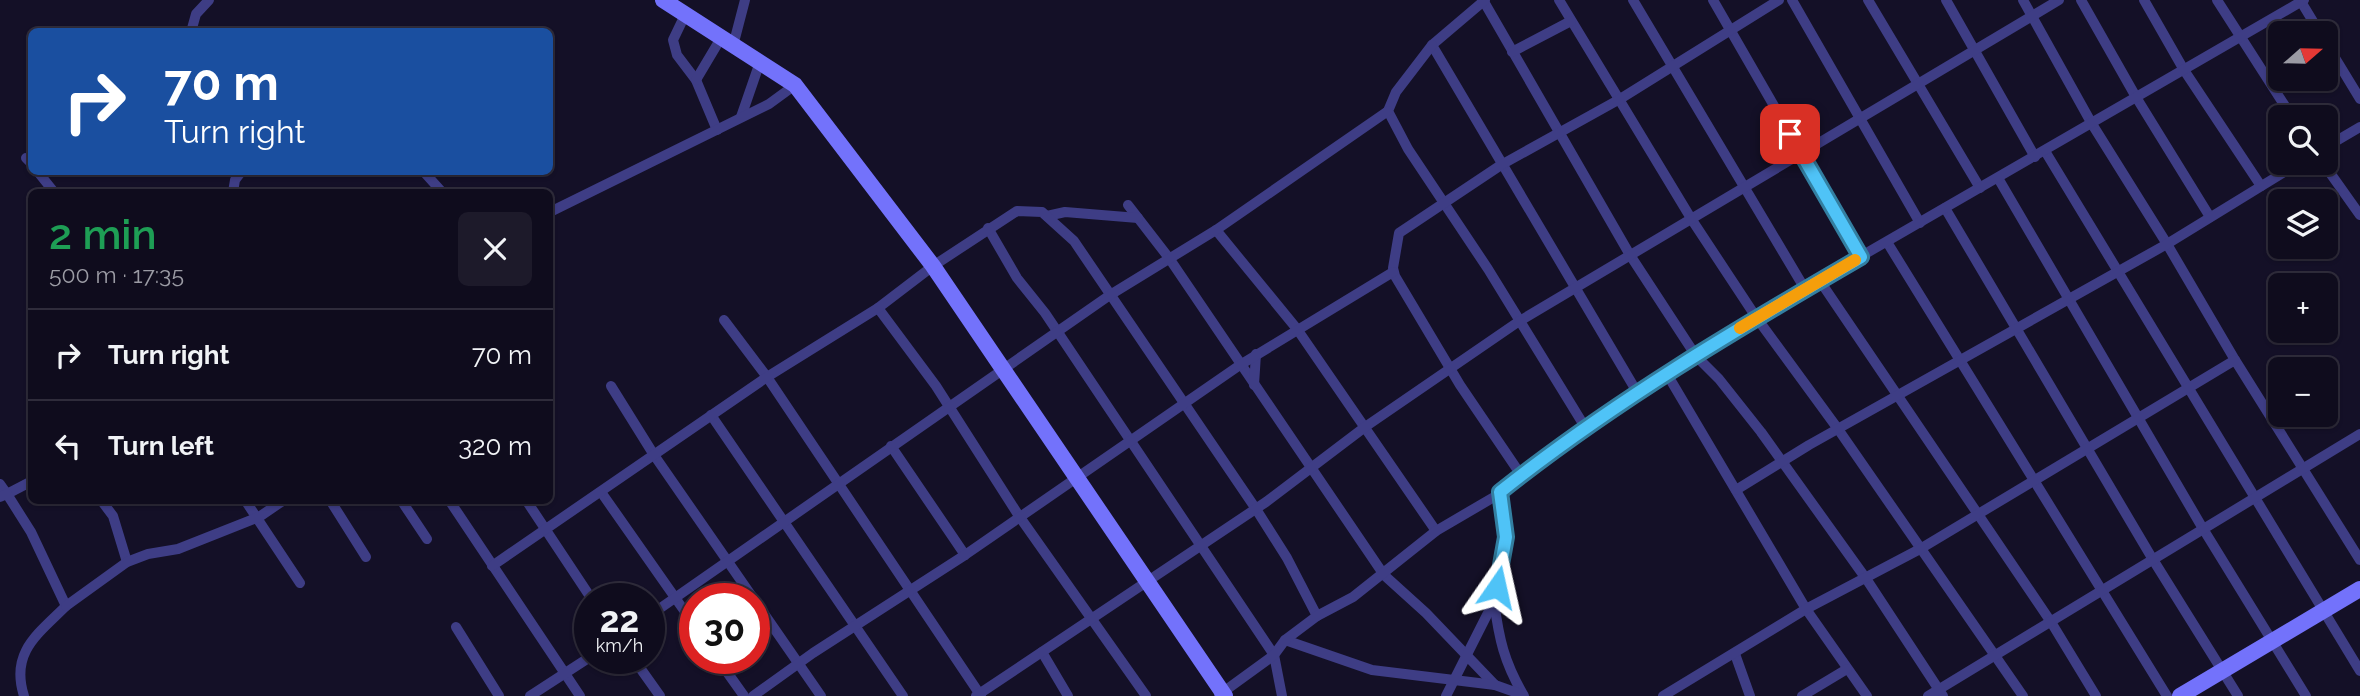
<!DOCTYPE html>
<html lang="en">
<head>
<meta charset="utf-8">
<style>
  body { margin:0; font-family:Raleway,sans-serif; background:#1d1a2a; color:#f1f3f6; height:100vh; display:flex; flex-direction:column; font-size:26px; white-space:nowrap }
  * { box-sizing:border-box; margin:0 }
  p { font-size:23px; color:#9b9ba4 }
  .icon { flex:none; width:38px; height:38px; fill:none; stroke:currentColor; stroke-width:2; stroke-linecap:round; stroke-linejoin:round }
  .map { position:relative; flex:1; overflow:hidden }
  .side { position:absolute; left:28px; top:189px; width:525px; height:315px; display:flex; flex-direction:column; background:#0f0c1d; border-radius:10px; box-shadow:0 2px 5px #0004,0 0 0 2px #2f2c3b }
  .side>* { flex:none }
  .guide { position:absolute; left:28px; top:28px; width:525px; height:147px; border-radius:10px; box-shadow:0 2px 5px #0004,0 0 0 2px #2f2c3b; background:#1a4fa0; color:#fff; overflow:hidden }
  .needle { width:46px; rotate:70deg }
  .buttons { position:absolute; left:2268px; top:21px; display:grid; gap:14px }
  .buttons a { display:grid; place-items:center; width:70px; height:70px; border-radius:10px; background:#0f0c1d; box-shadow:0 2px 5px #0004,0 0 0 2px #2f2c3b; font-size:35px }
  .speed { position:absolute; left:574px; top:583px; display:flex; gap:14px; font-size:35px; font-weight:700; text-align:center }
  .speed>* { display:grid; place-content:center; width:91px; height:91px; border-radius:50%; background:#0f0c1d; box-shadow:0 2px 5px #0004,0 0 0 2px #2f2c3b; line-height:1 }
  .speed small { font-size:18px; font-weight:400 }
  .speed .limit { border:10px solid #d22; background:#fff; color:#111 }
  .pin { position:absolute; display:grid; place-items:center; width:60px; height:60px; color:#fff; margin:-30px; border-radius:14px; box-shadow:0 4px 10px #0006 }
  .me { position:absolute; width:77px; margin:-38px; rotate:11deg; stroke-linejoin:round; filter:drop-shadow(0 0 5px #0008) }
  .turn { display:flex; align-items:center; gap:24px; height:147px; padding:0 21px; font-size:32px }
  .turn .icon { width:91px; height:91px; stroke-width:2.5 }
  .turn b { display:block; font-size:49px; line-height:60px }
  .round { display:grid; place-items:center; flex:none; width:74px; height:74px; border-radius:10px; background:#1d1a2a }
  .headline { display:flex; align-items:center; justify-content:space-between; height:119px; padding:0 21px }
  h1 { font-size:42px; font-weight:600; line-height:52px; color:#1e9e55 }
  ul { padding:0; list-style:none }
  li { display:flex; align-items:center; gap:21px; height:91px; padding:0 21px; border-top:2px solid #2f2c3b }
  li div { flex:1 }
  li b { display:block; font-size:26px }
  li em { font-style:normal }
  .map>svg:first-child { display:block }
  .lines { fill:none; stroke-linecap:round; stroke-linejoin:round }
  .street { stroke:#3e3d85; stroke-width:10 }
  .secondary { stroke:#7372fb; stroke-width:16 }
  .route-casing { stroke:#337fa1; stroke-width:18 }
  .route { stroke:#4fc3f7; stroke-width:12 }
  .slow { stroke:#f59e0b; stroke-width:12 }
</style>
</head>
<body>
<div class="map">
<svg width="2360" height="696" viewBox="0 0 2360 696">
  <rect width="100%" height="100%" fill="#141027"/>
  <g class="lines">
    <!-- street -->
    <g class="street">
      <polyline points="1483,0 1630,255 1696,356 1719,379 1761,432 1867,580 1943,696"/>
      <polyline points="1485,0 1432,45 1637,392"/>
      <polyline points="1559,0 1692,220 1756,317 1838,429 2023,696"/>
      <polyline points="1633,0 1805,289"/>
      <polyline points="1713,0 1861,257"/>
      <polyline points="1792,0 1920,223"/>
      <polyline points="1868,0 1980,188"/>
      <polyline points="1946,0 2035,157"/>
      <polyline points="2023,0 2092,124 2167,244 2235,360"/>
      <polyline points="2081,0 2136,97 2210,217"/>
      <polyline points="2144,0 2184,70 2261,186"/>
      <polyline points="2217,0 2292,117"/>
      <polyline points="2300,0 2320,33"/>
      <polyline points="685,15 673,40 677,55 696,80 717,130"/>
      <polyline points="191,32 196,14 209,0"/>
      <polyline points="2326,43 2360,99"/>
      <polyline points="1432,45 1396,92 1388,111 1408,149 1488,269 1585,427"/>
      <polyline points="733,46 745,0"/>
      <polyline points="1512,52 1571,21"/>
      <polyline points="696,80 721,38"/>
      <polyline points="741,117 760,62"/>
      <polyline points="2326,147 2360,127"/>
      <polyline points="2045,151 2360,671"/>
      <polyline points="26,158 32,164"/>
      <polyline points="2323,163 2360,215"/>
      <polyline points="38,172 54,192"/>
      <polyline points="424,172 442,192"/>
      <polyline points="1998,178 2202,527 2306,696"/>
      <polyline points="233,192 235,180 241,172"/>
      <polyline points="1128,205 1169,258 1384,575 1426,613 1495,685"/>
      <polyline points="1945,208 2152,558 2238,696"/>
      <polyline points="550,212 769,104 795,85"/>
      <polyline points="1047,216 1065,212 1138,218"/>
      <polyline points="988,228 1017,278 1045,313 1274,655 1282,696"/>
      <polyline points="1216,230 1297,329 1436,531"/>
      <polyline points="1887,242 2167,696"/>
      <polyline points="1820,281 2051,622 2096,696"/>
      <polyline points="878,308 936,386 1019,516 1146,696"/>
      <polyline points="724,320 767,377 981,696"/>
      <polyline points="1667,374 1806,609 1867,696"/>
      <polyline points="1254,385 1256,354"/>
      <polyline points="611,386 654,455 821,696"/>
      <polyline points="711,415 903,696"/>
      <polyline points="891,446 965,555"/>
      <polyline points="1521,475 1460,385 1395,276 1393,268 1399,233 1501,165 1620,99 1779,0"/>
      <polyline points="0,484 7,494 32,481"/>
      <polyline points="1736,490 1809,445 2167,244 2299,163"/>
      <polyline points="601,492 695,626"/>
      <path d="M0,497l7,-3 24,38 35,74c-28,28 -56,46 -42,90"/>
      <polyline points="101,500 113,516 127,562"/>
      <polyline points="245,500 300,583"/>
      <polyline points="330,500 366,557"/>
      <polyline points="401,500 427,539"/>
      <polyline points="449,500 580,696"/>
      <polyline points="526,500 591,598"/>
      <polyline points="492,566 767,377 878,308 933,266 1017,211 1042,212 1074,241 1256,509 1287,558 1317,616"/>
      <path d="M1494,601c5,38 10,61 30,95"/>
      <polyline points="66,606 127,562 148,554 178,549 259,517 284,500"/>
      <polyline points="649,616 1110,295 1216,230 1388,111"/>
      <polyline points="456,627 499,696"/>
      <polyline points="1285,640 1372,670 1495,685 1523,695"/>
      <polyline points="1042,652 1068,696"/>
      <polyline points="1735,654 1750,696"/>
      <polyline points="633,658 660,696"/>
      <polyline points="717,658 744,696"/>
      <polyline points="1219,695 1274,655 1285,640 1317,616 1353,597 1436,531 1494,497 1585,427 1637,392 1756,317 2304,0"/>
      <polyline points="530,696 590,657"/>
      <polyline points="753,696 813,653 965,555 1240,365 1393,272"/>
      <polyline points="976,696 1266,502 1365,427 1518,322 2059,0"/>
      <polyline points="1446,696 1494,601 1506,537 1500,492"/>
      <polyline points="1663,696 1806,609 1920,549 2235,360 2360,560"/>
      <polyline points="1802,696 1847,669"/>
      <polyline points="1928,696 2360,434"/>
    </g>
    <!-- secondary -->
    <g class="secondary">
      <polyline points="663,0 795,85 933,266 1225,696"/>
      <polyline points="2180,696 2360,589"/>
    </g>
  </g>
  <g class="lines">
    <!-- route casing -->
    <g class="route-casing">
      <path id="route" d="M1497,587l9,-50 -6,-45c113,-90 237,-163 361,-235l-71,-123"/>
    </g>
    <!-- route -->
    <use href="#route" class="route"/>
    <!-- slow -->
    <polyline class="slow" points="1740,328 1855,260"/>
  </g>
</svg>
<div class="buttons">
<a><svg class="needle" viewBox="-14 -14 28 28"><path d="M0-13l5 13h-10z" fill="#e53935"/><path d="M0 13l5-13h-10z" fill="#9b9ba4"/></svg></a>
<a><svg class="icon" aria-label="search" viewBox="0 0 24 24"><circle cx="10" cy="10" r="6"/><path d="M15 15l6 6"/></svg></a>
<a><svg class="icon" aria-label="layers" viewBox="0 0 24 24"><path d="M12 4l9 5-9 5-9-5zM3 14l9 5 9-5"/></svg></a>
<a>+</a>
<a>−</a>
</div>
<div class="speed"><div>22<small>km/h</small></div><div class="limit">30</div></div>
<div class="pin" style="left:1790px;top:134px;background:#d93025"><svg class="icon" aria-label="arrive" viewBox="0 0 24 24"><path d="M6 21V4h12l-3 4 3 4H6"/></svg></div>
<svg class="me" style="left:1497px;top:587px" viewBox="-20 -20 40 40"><path d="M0-17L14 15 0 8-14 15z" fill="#4fc3f7" stroke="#fff" stroke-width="4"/></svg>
<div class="guide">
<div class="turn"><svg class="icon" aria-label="right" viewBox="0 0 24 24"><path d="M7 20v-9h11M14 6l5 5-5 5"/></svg><div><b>70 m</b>Turn right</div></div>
</div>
<section class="side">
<div class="headline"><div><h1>2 min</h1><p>500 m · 17:35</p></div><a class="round"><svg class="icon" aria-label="close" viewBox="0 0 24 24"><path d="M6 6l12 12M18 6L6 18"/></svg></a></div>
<ul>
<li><svg class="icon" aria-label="right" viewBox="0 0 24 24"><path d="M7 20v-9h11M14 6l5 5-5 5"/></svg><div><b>Turn right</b></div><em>70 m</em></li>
<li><svg class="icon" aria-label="left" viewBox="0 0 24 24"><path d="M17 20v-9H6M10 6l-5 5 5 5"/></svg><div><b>Turn left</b></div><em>320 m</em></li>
</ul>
</section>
</div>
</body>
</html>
